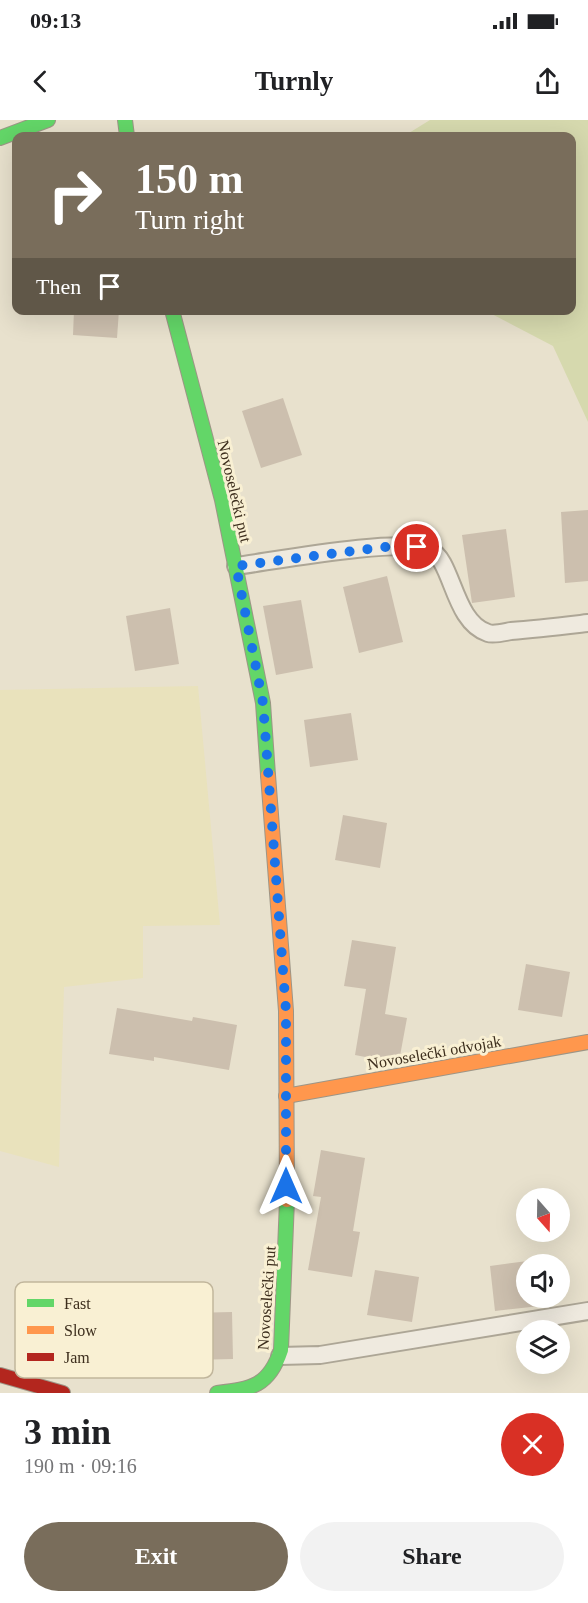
<!DOCTYPE html>
<html lang="en">
<head>
<meta charset="utf-8">
<style>
  body { margin:0; font-family:"Times New Roman",serif; background:#f2f2f2; color:#202124; height:100vh; display:flex; flex-direction:column; font-size:22px; white-space:nowrap }
  * { box-sizing:border-box; margin:0 }
  p { font-size:20px; color:#757577 }
  .icon { flex:none; width:33px; height:33px; fill:none; stroke:currentColor; stroke-width:2; stroke-linecap:round; stroke-linejoin:round }
  .map { position:relative; height:1273px; overflow:hidden }
  .side { display:flex; flex-direction:column; background:#fff; flex:1 }
  .side>* { flex:none }
  .top-card { position:absolute; left:12px; top:12px; width:564px; height:183px; border-radius:12px; box-shadow:0 6px 24px #0002; background:#796d5b; color:#fff; overflow:hidden }
  .needle { width:39px; rotate:160deg }
  .fabs { position:absolute; left:516px; top:1068px; display:grid; gap:12px }
  .fabs a { display:grid; place-items:center; width:54px; height:54px; border-radius:50%; background:#fff; box-shadow:0 6px 24px #0002; font-size:30px }
  .pin { position:absolute; display:grid; place-items:center; width:51px; height:51px; color:#fff; margin:-26px; border:3px solid #fff; border-radius:50%; box-shadow:0 2px 6px #0007 }
  .me { position:absolute; width:66px; margin:-33px; rotate:0deg; stroke-linejoin:round; filter:drop-shadow(0 0 4px #0008) }
  .turn { display:flex; align-items:center; gap:21px; height:126px; padding:0 24px; font-size:27px }
  .turn .icon { width:78px; height:78px; stroke-width:2.5 }
  .turn b { display:block; font-size:42px; line-height:51px }
  .then { display:flex; align-items:center; height:57px; padding:0 24px; background:#0003; gap:12px; font-size:22px }
  .round { display:grid; place-items:center; flex:none; width:63px; height:63px; border-radius:32px; background:#f2f2f2 }
  .headline { display:flex; align-items:center; justify-content:space-between; height:102px; padding:0 24px }
  h1 { font-size:36px; font-weight:700; line-height:45px }
  .button { display:flex; gap:12px; margin-top:auto; padding:12px 24px }
  .button a { flex:1; height:69px; border-radius:36px; background:#796d5b; color:#fff; font-size:24px; font-weight:700; line-height:69px; text-align:center }
  .button a+a { background:#f2f2f2; color:#202124 }
  .status { display:flex; justify-content:space-between; align-items:center; height:42px; padding:0 30px; background:#fff; direction:ltr }
  .status svg { height:16px; fill:currentColor }
  header { display:flex; justify-content:space-between; align-items:center; height:78px; padding:0 24px; background:#fff; font-size:27px; font-weight:700 }
  .map>svg:first-child { display:block }
  .farmland { fill:#e9e2bc }
  .green { fill:#d6d9ae }
  .building { fill:#ccbfae }
  .lines { fill:none; stroke-linecap:round; stroke-linejoin:round }
  .lane-casing { stroke:#ada696; stroke-width:20 }
  .fast-casing { stroke:#9d9586; stroke-width:16 }
  .slow-casing { stroke:#9d9586; stroke-width:16 }
  .jam-casing { stroke:#9d9586; stroke-width:16 }
  .lane { stroke:#efeadf; stroke-width:16 }
  .fast { stroke:#63d668; stroke-width:14 }
  .slow { stroke:#ff974d; stroke-width:14 }
  .jam { stroke:#b3261e; stroke-width:14 }
  .route { stroke:#1a73e8; stroke-width:10; stroke-dasharray:0 18 }
  .labels { text-anchor:middle; stroke-width:6; stroke-linejoin:round; paint-order:stroke }
  .street-label { font-size:16px; fill:#3d2e1d; stroke:#f9f0d3 }
  .key { fill:#f9f0d3; stroke:#c1b69c; stroke-width:1.5 }
  .key-label { font-size:16px; fill:#3d2e1d }
</style>
</head>
<body>
<div class="status"><b>09:13</b><svg viewBox="0 0 49 12"><path d="M0 12V9h3v3zM5 12V6h3v6zM10 12V3h3v9zM15 12V0h3v12zM26 1h20v11H26zM47 4h2v5h-2z"/></svg></div>
<header><svg class="icon" aria-label="back" viewBox="0 0 24 24"><path d="M15 5l-7 7 7 7"/></svg>Turnly<svg class="icon" aria-label="share" viewBox="0 0 24 24"><path d="M12 15V3M7 8l5-5 5 5M5 13v7h14v-7"/></svg></header>
<div class="map">
<svg width="588" height="1273" viewBox="0 0 588 1273">
  <rect width="100%" height="100%" fill="#e8e1cd"/>
  <!-- farmland -->
  <polygon class="farmland" points="198,566 220,805 143,806 143,858 64,867 59,1047 0,1031 0,570"/>
  <!-- green -->
  <polygon class="green" points="430,0 588,0 588,302 553,226 486,191 572,190 572,16 404,16"/>
  <!-- building -->
  <g class="building">
    <polygon points="74,190 119,190 117,218 73,215"/>
    <polygon points="283,278 302,335 261,348 242,291"/>
    <polygon points="588,390 588,461 565,463 561,392"/>
    <polygon points="506,409 515,477 472,483 462,415"/>
    <polygon points="387,456 403,522 359,533 343,467"/>
    <polygon points="301,480 313,548 276,555 263,486"/>
    <polygon points="170,488 179,544 135,551 126,496"/>
    <polygon points="351,593 358,640 310,647 304,600"/>
    <polygon points="343,695 387,703 380,748 335,740"/>
    <polygon points="352,820 396,827 385,894 407,898 400,936 381,940 355,935 366,869 344,866"/>
    <polygon points="526,844 570,852 562,897 518,890"/>
    <polygon points="117,888 192,901 193,897 237,905 229,950 154,937 154,941 109,934"/>
    <polygon points="321,1030 365,1038 353,1111 360,1112 352,1157 308,1150 321,1077 313,1076"/>
    <polygon points="535,1140 536,1144 526,1144 526,1178 539,1178 540,1186 495,1191 490,1146"/>
    <polygon points="375,1150 419,1157 412,1202 367,1195"/>
    <polygon points="232,1192 233,1239 191,1240 190,1193"/>
  </g>
  <g class="lines">
    <!-- lane casing -->
    <g class="lane-casing">
      <g id="lane">
        <path d="M236,446c38,-5 164,-29 194,-16 23,10 23,72 58,83 6,2 17,-1 23,-2 26,-2 51,-5 77,-8"/>
        <polyline points="280,1236 320,1235 588,1191"/>
      </g>
    </g>
    <!-- fast casing -->
    <g class="fast-casing">
      <g id="fast">
        <polyline points="125,0 127,16"/>
        <polyline points="0,18 48,0"/>
        <polyline points="172,190 222,380 263,583 268,655"/>
        <path d="M217,1273c35,-4 52,-7 64,-43l6,-150"/>
      </g>
    </g>
    <!-- slow casing -->
    <g class="slow-casing">
      <g id="slow">
        <polyline points="268,655 286,891 287,1080"/>
        <polyline points="286,976 588,922"/>
      </g>
    </g>
    <!-- jam casing -->
    <g class="jam-casing">
      <polyline id="jam" points="0,1255 63,1273"/>
    </g>
    <!-- lane -->
    <use href="#lane" class="lane"/>
    <!-- fast -->
    <use href="#fast" class="fast"/>
    <!-- slow -->
    <use href="#slow" class="slow"/>
    <!-- jam -->
    <use href="#jam" class="jam"/>
  </g>
  <g class="lines">
    <!-- route -->
    <polyline class="route" points="286,1066 286,891 263,583 236,446 384,427 417,427"/>
  </g>
  <g class="labels">
    <!-- street labels -->
    <g class="street-label">
      <text transform="translate(235 371) rotate(77)" y="6">Novoselečki put</text>
      <text transform="translate(434 932) rotate(-10)" y="6">Novoselečki odvojak</text>
      <text transform="translate(266 1178) rotate(-86)" y="6">Novoselečki put</text>
    </g>
  </g>
  <!-- legend -->
  <rect x="15" y="1162" width="198" height="96" rx="9" class="key"/>
  <rect x="27" y="1179" width="27" height="8" fill="#63d668"/>
  <rect x="27" y="1206" width="27" height="8" fill="#ff974d"/>
  <rect x="27" y="1233" width="27" height="8" fill="#b3261e"/>
  <g class="key-label">
    <text x="64" y="1189">Fast</text>
    <text x="64" y="1216">Slow</text>
    <text x="64" y="1243">Jam</text>
  </g>
</svg>
<div class="fabs">
<a><svg class="needle" viewBox="-14 -14 28 28"><path d="M0-13l5 13h-10z" fill="#e53935"/><path d="M0 13l5-13h-10z" fill="#757577"/></svg></a>
<a><svg class="icon" aria-label="sound" viewBox="0 0 24 24"><path d="M4 9h4l5-4v14l-5-4H4zM17 9q2 3 0 6"/></svg></a>
<a><svg class="icon" aria-label="layers" viewBox="0 0 24 24"><path d="M12 4l9 5-9 5-9-5zM3 14l9 5 9-5"/></svg></a>
</div>
<div class="pin" style="left:417px;top:427px;background:#d93025"><svg class="icon" aria-label="arrive" viewBox="0 0 24 24"><path d="M6 21V4h12l-3 4 3 4H6"/></svg></div>
<svg class="me" style="left:286px;top:1066px" viewBox="-20 -20 40 40"><path d="M0-17L14 15 0 8-14 15z" fill="#1a73e8" stroke="#fff" stroke-width="4"/></svg>
<div class="top-card">
<div class="turn"><svg class="icon" aria-label="right" viewBox="0 0 24 24"><path d="M7 20v-9h11M14 6l5 5-5 5"/></svg><div><b>150 m</b>Turn right</div></div>
<div class="then">Then<svg class="icon" aria-label="arrive" viewBox="0 0 24 24"><path d="M6 21V4h12l-3 4 3 4H6"/></svg></div>
</div>
</div>
<section class="side">
<div class="headline"><div><h1>3 min</h1><p>190 m · 09:16</p></div><a class="round" style="background:#d93025;color:#fff"><svg class="icon" aria-label="close" viewBox="0 0 24 24"><path d="M6 6l12 12M18 6L6 18"/></svg></a></div>
<div class="button"><a>Exit</a><a>Share</a></div>
</section>
</body>
</html>
